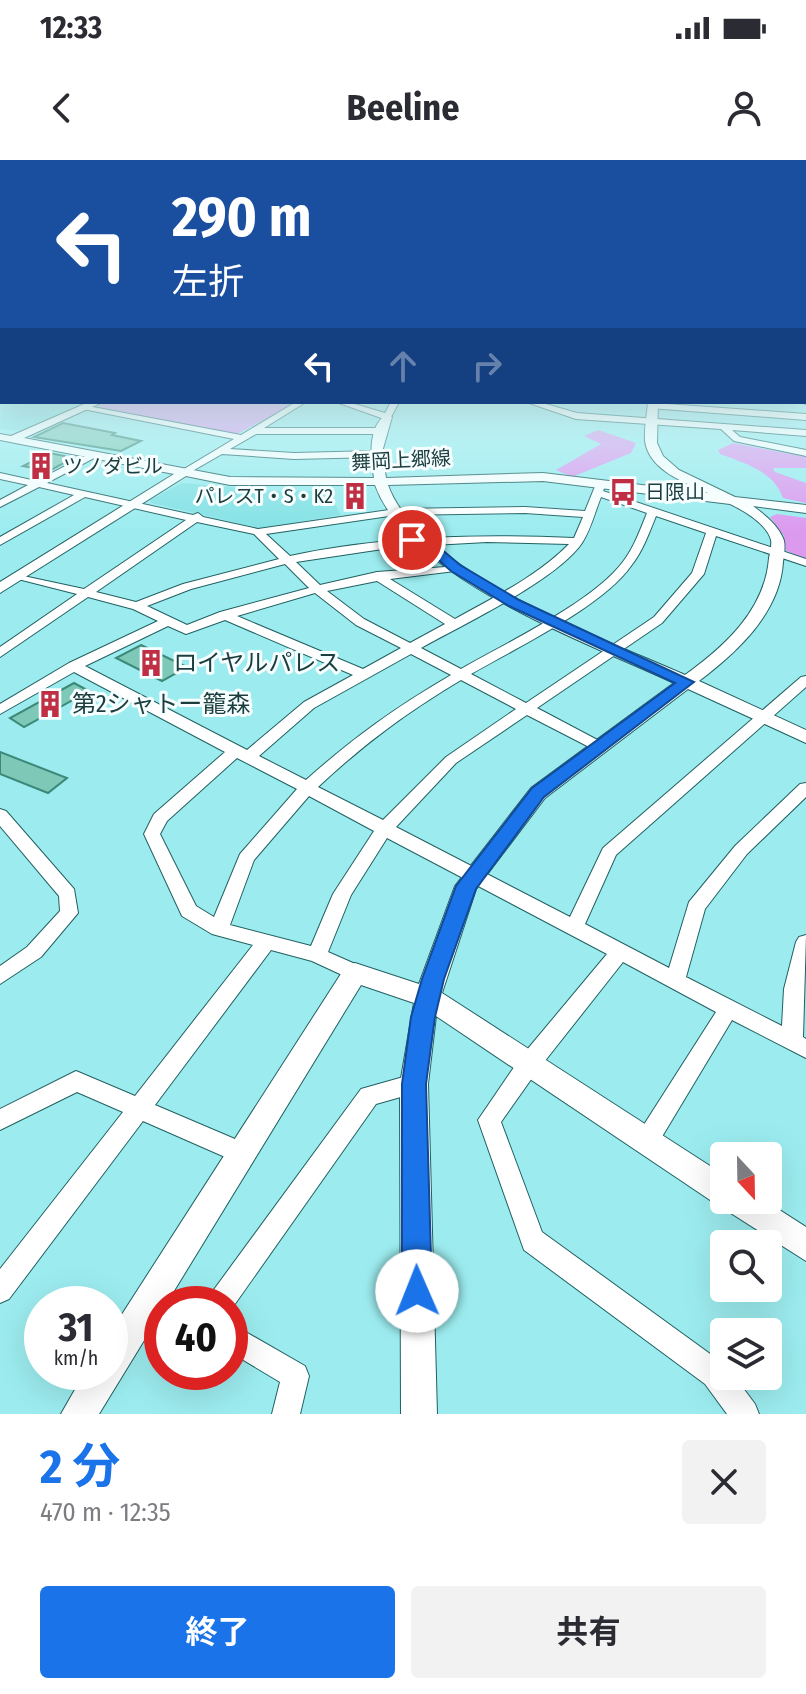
<!DOCTYPE html>
<html lang="ja">
<head>
<meta charset="utf-8">
<style>
  body { margin:0; font-family:"Fira Sans Condensed","Noto Sans JP",sans-serif; background:#f2f2f3; color:#2b2b33; height:100vh; display:flex; flex-direction:column; font-size:30px; white-space:nowrap }
  * { box-sizing:border-box; margin:0 }
  p { font-size:26px; color:#7c7c81 }
  .icon { flex:none; width:44px; height:44px; fill:none; stroke:currentColor; stroke-width:2; stroke-linecap:round; stroke-linejoin:round }
  .map { position:relative; height:1254px; overflow:hidden }
  .panel { display:flex; flex-direction:column; background:#fff; flex:1 }
  .panel>* { flex:none }
  .top-card { position:absolute; left:0px; top:0px; width:806px; height:244px; box-shadow:0 8px 32px #0002; background:#1a4fa0; color:#fff; overflow:hidden }
  .needle { width:52px; rotate:158deg }
  .tools { position:absolute; left:710px; top:982px; display:grid; gap:16px }
  .tools a { display:grid; place-items:center; width:72px; height:72px; border-radius:8px; background:#fff; box-shadow:0 8px 32px #0002; font-size:40px }
  .speed { position:absolute; left:24px; top:1126px; display:flex; gap:16px; font-size:40px; font-weight:700; text-align:center }
  .speed>* { display:grid; place-content:center; width:104px; height:104px; border-radius:50%; background:#fff; box-shadow:0 8px 32px #0002; line-height:1 }
  .speed small { font-size:20px; font-weight:400 }
  .speed .limit { border:12px solid #d22; background:#fff; color:#111 }
  .pin { position:absolute; display:grid; place-items:center; width:68px; height:68px; color:#fff; margin:-34px; border:4px solid #fff; border-radius:50%; box-shadow:0 2px 8px #0007 }
  .me { position:absolute; width:88px; margin:-44px; rotate:359deg; stroke-linejoin:round; filter:drop-shadow(0 0 6px #0008) }
  .turn { display:flex; align-items:center; gap:28px; height:168px; padding:0 40px; font-size:36px }
  .turn .icon { width:104px; height:104px; stroke-width:2.5 }
  .turn b { display:block; font-size:56px; line-height:68px }
  .lanes { display:flex; align-items:center; height:76px; padding:0 40px; background:#0003; justify-content:center; gap:40px; direction:ltr }
  .lanes .off { opacity:.35 }
  .round { display:grid; place-items:center; flex:none; width:84px; height:84px; border-radius:8px; background:#f2f2f3 }
  .overview { display:flex; align-items:center; justify-content:space-between; height:136px; padding:0 40px }
  h1 { font-size:48px; font-weight:700; line-height:60px; color:#1a73e8 }
  .button { display:flex; gap:16px; margin-top:auto; padding:16px 40px }
  .button a { flex:1; height:92px; border-radius:8px; background:#1a73e8; color:#fff; font-size:32px; font-weight:700; line-height:92px; text-align:center }
  .button a+a { background:#f2f2f3; color:#2b2b33 }
  .status { display:flex; justify-content:space-between; align-items:center; height:56px; padding:0 40px; background:#fff; direction:ltr }
  .status svg { height:22px; fill:currentColor }
  header { display:flex; justify-content:space-between; align-items:center; height:104px; padding:0 40px; background:#fff; font-size:36px; font-weight:700 }
  .map>svg:first-child { display:block }
  .built { fill:#85e2e5 }
  .green { fill:#dc9aef }
  .building { fill:#7dc8b7; stroke:#3c8879; stroke-width:2 }
  .lines { fill:none; stroke-linecap:round; stroke-linejoin:round }
  .minor-casing { stroke:#216062; stroke-width:2 }
  .tertiary-casing { stroke:#216062; stroke-width:2 }
  .minor { fill:#fff; fill-rule:evenodd }
  .tertiary { fill:#fff; fill-rule:evenodd }
  .route { fill:#1a73e8; stroke:#114b97; stroke-width:2 }
  .labels { text-anchor:middle; stroke-width:6; stroke-linejoin:round; paint-order:stroke }
  .far-street-label { font-size:20px; fill:#1b3d3e; stroke:#f7feff }
  .far-poi-label { font-size:20px; fill:#1b3d3e; stroke:#f7feff; text-anchor:start }
  .poi-label { font-size:24px; fill:#1b3d3e; stroke:#f7feff; text-anchor:start }
</style>
</head>
<body>
<div class="status"><b>12:33</b><svg viewBox="0 0 49 12"><path d="M0 12V9h3v3zM5 12V6h3v6zM10 12V3h3v9zM15 12V0h3v12zM26 1h20v11H26zM47 4h2v5h-2z"/></svg></div>
<header><svg class="icon" aria-label="back" viewBox="0 0 24 24"><path d="M15 5l-7 7 7 7"/></svg>Beeline<svg class="icon" aria-label="person" viewBox="0 0 24 24"><circle cx="12" cy="8" r="4"/><path d="M4 21q1-7 8-7t8 7"/></svg></header>
<div class="map">
<svg width="806" height="1254" viewBox="0 0 806 1254">
  <rect width="100%" height="100%" fill="#9cecef"/>
  <!-- built -->
  <g class="built">
    <polygon points="2,208 2,242 91,242 20,271 0,269"/>
    <polygon points="182,323 276,331 327,331 341,355 259,368 151,343 150,340"/>
  </g>
  <!-- green -->
  <g class="green">
    <polygon points="105,242 298,242 237,274 96,248"/>
    <polygon points="598,270 636,283 631,293 572,317 556,310 601,284 584,276"/>
    <path d="M733,283l73,14v11h-33l2,4 31,11v20l-23,-5c-9,-27 -39,-35 -63,-44l-2,-4z"/>
    <polygon points="777,354 806,358 806,400 785,390 784,376 770,357"/>
  </g>
  <!-- building -->
  <g class="building">
    <polygon points="63,263 115,273 112,275 141,281 121,291 34,277"/>
    <polygon points="49,293 65,296 66,302 49,311 23,306"/>
    <polygon points="141,485 187,507 162,521 116,498"/>
    <polygon points="74,523 89,531 24,567 10,558"/>
    <polygon points="0,592 67,618 48,633 0,614"/>
  </g>
  <g class="lines">
    <!-- minor casing -->
    <g class="minor-casing">
      <g id="minor">
        <rect x="804" y="199" width="2" height="4"/>
        <rect x="0" y="204" width="2" height="4"/>
        <rect x="804" y="212" width="2" height="4"/>
        <rect x="804" y="225" width="2" height="4"/>
        <polygon points="804,239 806,239 806,244 801,242 804,242"/>
        <polygon points="296,242 306,242 264,268 381,268 385,271 381,274 256,274 230,289 294,293 376,291 381,294 376,297 294,299 222,294 182,317 179,316 179,312 234,279 78,248 82,245 241,275"/>
        <polygon points="336,242 348,242 385,253 391,242 399,242 390,259 387,260"/>
        <polygon points="526,242 539,242 577,253 806,270 806,276 732,270 740,277 806,290 806,296 734,281 721,269 576,259"/>
        <polygon points="653,243 806,254 806,260 650,248 650,244"/>
        <path d="M91,293l3,1v4l-47,25 146,32 5,-2 5,4 55,12 138,-20 129,-2 60,4 11,-27 5,-3 5,3 -3,7 203,68v7l-90,-30 -12,38 -42,49 -125,85 68,36 3,3 -3,3h-10l-68,-35 -71,48 -60,64 174,90 33,-69 198,-171 5,-1v11l-190,168 -31,69 84,44 20,-66 46,-56 65,-62 6,-1v14l-59,57 -42,55 -19,68 96,49 2,-37 12,-47 3,-5 7,-2 -3,102 3,2v19l-74,-38 -78,130 -8,3 -8,-3 -4,-8 4,-8 78,-122 -93,-50 -86,109 -36,51 41,110 182,132v12h10l21,28 4,10h-32l-22,-30 -181,-134 -46,-130 43,-63 86,-103 -220,-116 -36,57 -23,57 34,15 3,6 -3,6 -7,2 -43,-20 -41,-11 -116,155 94,40 4,8 -4,8 -8,3 -98,-43 -134,178 -9,4v-34l123,-157 -46,-20 -77,38v-21l76,-38 59,25 118,-151 -41,-11 -30,-18 -38,-82 10,-20 71,-62 -151,-80 -74,42v-10l69,-41 89,-42 -25,-12 -45,-12 -88,60v-10l77,-53 -63,-16v-4l70,15 102,-69 -101,-23 -85,48v-8l74,-42 -35,-8 -39,20v-7l28,-15 -28,-6v-6l36,8zM601,337l46,16c-7,17 -13,35 -25,50 -31,40 -116,80 -161,106l-40,-21c41,-23 136,-68 161,-105 9,-14 13,-31 19,-46zM525,353l58,4 -9,21c-95,-4 -191,-2 -284,18l-24,-22 130,-19zM656,356l50,17 -14,40 -38,44 -128,86 -55,-29c45,-26 131,-67 160,-108 12,-15 18,-33 25,-50zM197,362l57,12 25,25 -96,25 -47,18 -40,-10zM487,382l82,2c-31,32 -75,53 -114,75l-65,-40 65,-8 4,-1v-4l-82,6 -57,13 -24,-23 100,-15zM285,404l24,24 -89,24 -33,13 -40,-19 44,-17zM377,421l68,43 -35,19 -46,-24 -37,-28zM315,433l41,32 45,23 -38,21 -126,-53zM225,460l128,55 -49,27 -57,48 -162,-84 83,-40 18,8zM411,494l40,21c-55,32 -98,63 -145,105l-47,-24 55,-48zM461,520l55,29 -70,48 -63,63 -65,-33c47,-44 88,-74 143,-107zM237,598l60,31 -57,65 -26,63 -18,-11 -36,-72 7,-13zM309,636l65,35 -41,63 -22,52 -81,-21 24,-65z"/>
        <polygon points="0,649 6,651 74,729 78,753 41,797 0,824 0,806 27,787 60,751 59,736 0,666"/>
        <polygon points="414,914 422,917 425,924 422,931 376,944 230,1151 230,1144 206,1144 210,1135 361,929"/>
        <polygon points="230,1163 305,1206 309,1216 300,1254 272,1254 280,1222 230,1192"/>
      </g>
    </g>
    <!-- tertiary casing -->
    <g class="tertiary-casing">
      <path id="tertiary" d="M89,242h14l-79,36 206,39 144,1c-3,-20 -7,-52 13,-64l5,3 -10,35 4,26 157,-5 165,20c-23,-10 -59,-23 -63,-52 -1,-12 2,-27 3,-39h10l-1,41 6,13 16,14 56,27 71,8v8l-53,-7c12,9 24,18 30,32 3,6 1,17 0,24 -3,51 -46,90 -84,119l107,49v13l-118,-54 -143,109 -69,91 -34,104 282,182v25h40l42,27v34l-80,-51 -1,-4 -12,-4 -277,-186 -8,68 9,330h-36l-1,-330 14,-81 -53,-18 -195,319h-4v7l-63,103h-38l24,-42h25v-39l236,-367 9,-3 64,21 36,-98 76,-98 143,-105c-85,-40 -264,-103 -299,-198h-145l-44,-9 -186,117v-11l174,-108 -174,-34v-6l11,2zM543,321l187,23c13,6 37,20 41,36 1,5 -1,13 -2,18 -4,52 -44,88 -84,117 -80,-36 -266,-102 -297,-190z"/>
    </g>
    <!-- minor -->
    <use href="#minor" class="minor"/>
    <!-- tertiary -->
    <use href="#tertiary" class="tertiary"/>
  </g>
  <!-- sky -->
  <linearGradient id="sky" x2="0" y2="1"><stop stop-color="#7db2f0"/><stop offset="0.53" stop-color="#d2f6f8"/><stop offset="1" stop-color="#d2f6f8" stop-opacity="0"/></linearGradient>
  <rect width="806" height="371" fill="url(#sky)"/>
  <!-- route -->
  <polygon class="route" points="412,376 426,376 460,405 519,440 694,522 544,637 476,729 444,819 435,857 426,924 432,1131 428,1141 417,1145 407,1141 402,1131 402,924 411,857 422,819 456,726 532,628 675,523 509,446 451,411 419,383 407,383 407,378"/>
  <!-- icons -->
  <defs>
    <g id="building-bare" transform="scale(2.16)"><path d="M-4-6H4V6H1V3H-1V6H-4ZM-2.5-4.3h1.7v1.8h-1.7ZM.8-4.3h1.7v1.8H.8ZM-2.5-1h1.7V.8h-1.7ZM.8-1h1.7V.8H.8Z" fill="#bf2e43" stroke="#f7feff" stroke-width="2.5" paint-order="stroke"/></g>
    <g id="bus-bare" transform="scale(2.16)"><path d="M-5-6H5V4H4V6H2V4H-2V6H-4V4H-5ZM-3.5-4V0h7V-4ZM-3.5 1.2v1.5H-2V1.2ZM2 1.2v1.5H3.5V1.2Z" fill="#bf2e43" stroke="#f7feff" stroke-width="2.5" paint-order="stroke"/></g>
  </defs>
  <g fill-rule="evenodd">
    <use href="#building-bare" x="41" y="306"/>
    <use href="#bus-bare" x="623" y="332"/>
    <use href="#building-bare" x="355" y="336"/>
    <use href="#building-bare" x="151" y="503"/>
    <use href="#building-bare" x="50" y="544"/>
  </g>
  <g class="labels">
    <!-- far-street labels -->
    <g class="far-street-label">
      <text transform="translate(401 300) rotate(-3)" y="7">舞岡上郷線</text>
    </g>
    <!-- far-poi labels -->
    <g class="far-poi-label">
      <text x="63" y="313">ツノダビル</text>
      <text x="645" y="339">日限山</text>
      <text x="333" y="343" text-anchor="end">パレスT・S・K2</text>
    </g>
    <!-- poi labels -->
    <g class="poi-label">
      <text x="173" y="511">ロイヤルパレス</text>
      <text x="72" y="552">第2シャトー籠森</text>
    </g>
  </g>
</svg>
<div class="tools">
<a><svg class="needle" viewBox="-14 -14 28 28"><path d="M0-13l5 13h-10z" fill="#e53935"/><path d="M0 13l5-13h-10z" fill="#7c7c81"/></svg></a>
<a><svg class="icon" aria-label="search" viewBox="0 0 24 24"><circle cx="10" cy="10" r="6"/><path d="M15 15l6 6"/></svg></a>
<a><svg class="icon" aria-label="layers" viewBox="0 0 24 24"><path d="M12 4l9 5-9 5-9-5zM3 14l9 5 9-5"/></svg></a>
</div>
<div class="speed"><div>31<small>km/h</small></div><div class="limit">40</div></div>
<div class="pin" style="left:412px;top:380px;background:#d93025"><svg class="icon" aria-label="arrive" viewBox="0 0 24 24"><path d="M6 21V4h12l-3 4 3 4H6"/></svg></div>
<svg class="me" style="left:417px;top:1131px" viewBox="-20 -20 40 40"><circle r="19" fill="#fff"/><path d="M0-13L10 11 0 6-10 11z" fill="#1a73e8"/></svg>
<div class="top-card">
<div class="turn"><svg class="icon" aria-label="left" viewBox="0 0 24 24"><path d="M17 20v-9H6M10 6l-5 5 5 5"/></svg><div><b>290 m</b>左折</div></div>
<div class="lanes"><svg class="icon" aria-label="left" viewBox="0 0 24 24"><path d="M17 20v-9H6M10 6l-5 5 5 5"/></svg><svg class="icon off" aria-label="ahead" viewBox="0 0 24 24"><path d="M12 20V5M6 11l6-6 6 6"/></svg><svg class="icon off" aria-label="right" viewBox="0 0 24 24"><path d="M7 20v-9h11M14 6l5 5-5 5"/></svg></div>
</div>
</div>
<section class="panel">
<div class="overview"><div><h1>2 分</h1><p>470 m · 12:35</p></div><a class="round"><svg class="icon" aria-label="close" viewBox="0 0 24 24"><path d="M6 6l12 12M18 6L6 18"/></svg></a></div>
<div class="button"><a>終了</a><a>共有</a></div>
</section>
</body>
</html>
